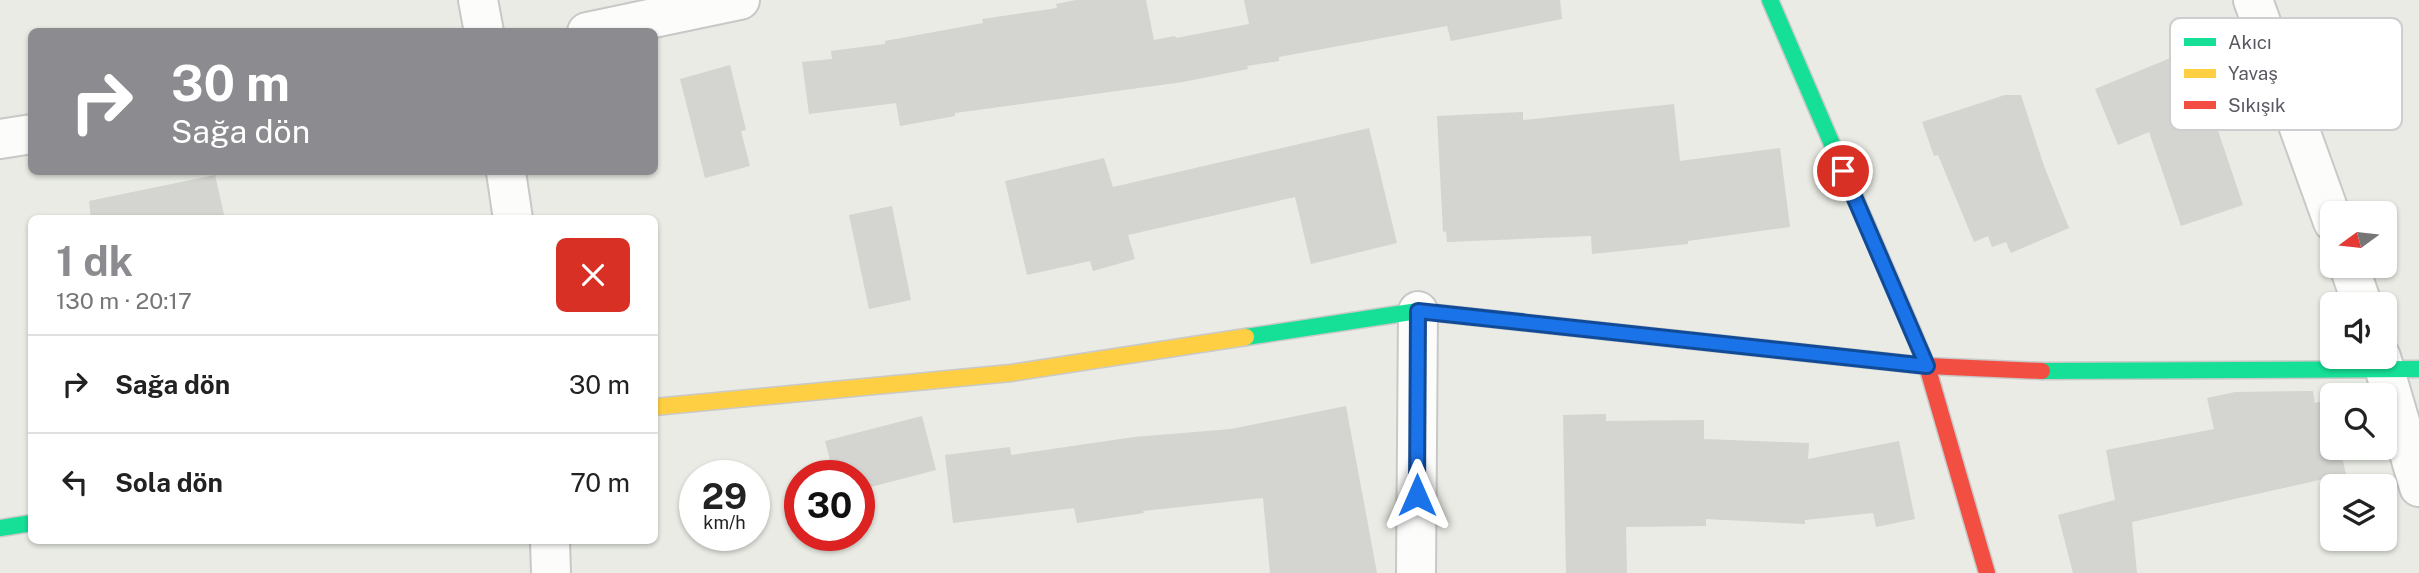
<!DOCTYPE html>
<html lang="tr">
<head>
<meta charset="utf-8">
<style>
  body { margin:0; font-family:"Public Sans",sans-serif; background:#f6f6f6; color:#222; height:100vh; display:flex; flex-direction:column; font-size:26px; white-space:nowrap }
  * { box-sizing:border-box; margin:0 }
  p { font-size:23px; color:#767676 }
  .icon { flex:none; width:38px; height:38px; fill:none; stroke:currentColor; stroke-width:2; stroke-linecap:round; stroke-linejoin:round }
  .map { position:relative; flex:1; overflow:hidden }
  .drawer { position:absolute; left:28px; top:215px; width:630px; height:329px; display:flex; flex-direction:column; background:#fff; border-radius:10px; box-shadow:0 2px 5px #0004 }
  .drawer>* { flex:none }
  .guide { position:absolute; left:28px; top:28px; width:630px; height:147px; border-radius:10px; box-shadow:0 2px 5px #0004; background:#8c8c90; color:#fff; overflow:hidden }
  .needle { width:46px; rotate:255deg }
  .buttons { position:absolute; left:2320px; top:201px; display:grid; gap:14px }
  .buttons a { display:grid; place-items:center; width:77px; height:77px; border-radius:10px; background:#fff; box-shadow:0 2px 5px #0004; font-size:35px }
  .speed { position:absolute; left:679px; top:460px; display:flex; gap:14px; font-size:35px; font-weight:700; text-align:center }
  .speed>* { display:grid; place-content:center; width:91px; height:91px; border-radius:50%; background:#fff; box-shadow:0 2px 5px #0004; line-height:1 }
  .speed small { font-size:18px; font-weight:400 }
  .speed .limit { border:10px solid #d22; background:#fff; color:#111 }
  .pin { position:absolute; display:grid; place-items:center; width:60px; height:60px; color:#fff; margin:-30px; border:4px solid #fff; border-radius:50%; box-shadow:0 2px 7px #0007 }
  .me { position:absolute; width:77px; margin:-38px; rotate:0deg; stroke-linejoin:round; filter:drop-shadow(0 0 5px #0008) }
  .turn { display:flex; align-items:center; gap:24px; height:147px; padding:0 28px; font-size:32px }
  .turn .icon { width:91px; height:91px; stroke-width:2.5 }
  .turn b { display:block; font-size:49px; line-height:60px }
  .round { display:grid; place-items:center; flex:none; width:74px; height:74px; border-radius:10px; background:#f6f6f6 }
  .summary { display:flex; align-items:center; justify-content:space-between; height:119px; padding:0 28px }
  h1 { font-size:42px; font-weight:700; line-height:52px; color:#8c8c90 }
  ul { padding:0; list-style:none }
  li { display:flex; align-items:center; gap:21px; height:98px; padding:0 28px; border-top:2px solid #e0e0e0 }
  li div { flex:1 }
  li b { display:block; font-size:26px }
  li em { font-style:normal }
  .map>svg:first-child { display:block }
  .building { fill:#d4d4d0 }
  .lines { fill:none; stroke-linecap:round; stroke-linejoin:round }
  .street-casing { stroke:#c7c8c7; stroke-width:42 }
  .fast-casing { stroke:#c9c9c9; stroke-width:19 }
  .slow-casing { stroke:#c9c9c9; stroke-width:19 }
  .jam-casing { stroke:#c9c9c9; stroke-width:19 }
  .street { stroke:#fcfcfb; stroke-width:38 }
  .fast { stroke:#16e098; stroke-width:16 }
  .slow { stroke:#ffcf43; stroke-width:16 }
  .jam { stroke:#f24e42; stroke-width:16 }
  .route-casing { stroke:#114b97; stroke-width:18 }
  .route { stroke:#1a73e8; stroke-width:12 }
  .key { fill:#fff; stroke:#cecdd0; stroke-width:2 }
  .key-label { font-size:19px; fill:#5a5963 }
</style>
</head>
<body>
<div class="map">
<svg width="2419" height="573" viewBox="0 0 2419 573">
  <rect width="100%" height="100%" fill="#e9ebe4"/>
  <!-- building -->
  <g class="building">
    <polygon points="1076,0 1146,0 1154,40 1175,36 1176,38 1249,24 1244,0 1560,0 1562,19 1451,41 1447,26 1279,57 1279,61 1247,66 1248,69 1183,82 955,113 955,116 900,126 896,103 809,114 802,62 832,59 831,51 885,44 885,41 983,23 982,19 1057,8 1056,4"/>
    <polygon points="2190,50 2212,106 2210,107 2243,205 2181,226 2149,132 2118,145 2095,89"/>
    <polygon points="730,65 746,130 741,131 750,166 705,178 680,79"/>
    <polygon points="2005,95 2021,95 2044,166 2069,228 2011,253 2006,242 1992,247 1988,236 1974,242 1938,155 1934,156 1922,122"/>
    <polygon points="1674,104 1680,161 1780,148 1790,227 1688,241 1688,244 1592,254 1591,236 1447,242 1446,231 1443,232 1437,116 1523,112 1523,120"/>
    <polygon points="1369,128 1397,243 1311,264 1295,197 1128,235 1135,259 1093,271 1090,261 1027,275 1005,181 1104,158 1113,187"/>
    <polygon points="215,175 225,219 91,219 89,201"/>
    <polygon points="892,206 911,300 869,309 849,215"/>
    <polygon points="2313,391 2315,403 2328,400 2333,418 2333,448 2340,448 2346,474 2132,522 2137,573 2073,573 2058,515 2115,500 2106,450 2214,429 2207,398 2235,392"/>
    <polygon points="1346,406 1377,573 1270,573 1263,498 1143,511 1144,513 1077,523 1074,508 953,523 945,455 1010,447 1011,455 1134,437 1231,429"/>
    <polygon points="1606,414 1606,421 1704,420 1704,439 1809,443 1808,459 1899,441 1915,519 1876,527 1873,513 1805,520 1805,524 1706,519 1706,526 1626,527 1627,573 1566,573 1563,415"/>
    <polygon points="922,416 936,470 859,490 859,476 834,476 825,441"/>
  </g>
  <g class="lines">
    <!-- street casing -->
    <g class="street-casing">
      <g id="street">
        <polyline points="478,0 484,32"/>
        <polyline points="2253,0 2333,222"/>
        <polyline points="587,32 740,0"/>
        <polyline points="0,139 32,134"/>
        <polyline points="506,172 513,219"/>
        <polyline points="2349,266 2362,304"/>
        <polyline points="2381,357 2419,487"/>
        <polyline points="550,541 551,573"/>
        <polyline points="1416,573 1418,311"/>
      </g>
    </g>
    <!-- fast casing -->
    <g class="fast-casing">
      <g id="fast">
        <polyline points="1770,0 1912,330"/>
        <polyline points="1246,337 1418,311 1677,339"/>
        <polyline points="2042,371 2419,369"/>
        <polyline points="0,528 32,523"/>
      </g>
    </g>
    <!-- slow casing -->
    <g class="slow-casing">
      <polyline id="slow" points="654,407 1011,373 1246,337"/>
    </g>
    <!-- jam casing -->
    <g class="jam-casing">
      <g id="jam">
        <polyline points="1912,330 1927,366 1987,573"/>
        <polyline points="1677,339 1927,366 2042,371"/>
      </g>
    </g>
    <!-- street -->
    <use href="#street" class="street"/>
    <!-- fast -->
    <use href="#fast" class="fast"/>
    <!-- slow -->
    <use href="#slow" class="slow"/>
    <!-- jam -->
    <use href="#jam" class="jam"/>
  </g>
  <g class="lines">
    <!-- route casing -->
    <g class="route-casing">
      <polyline id="route" points="1417,495 1418,311 1927,366 1843,171"/>
    </g>
    <!-- route -->
    <use href="#route" class="route"/>
  </g>
  <!-- legend -->
  <rect x="2170" y="18" width="232" height="112" rx="10" class="key"/>
  <rect x="2184" y="38" width="32" height="8" fill="#16e098"/>
  <rect x="2184" y="69" width="32" height="9" fill="#ffcf43"/>
  <rect x="2184" y="101" width="32" height="8" fill="#f24e42"/>
  <g class="key-label">
    <text x="2228" y="49">Akıcı</text>
    <text x="2228" y="80">Yavaş</text>
    <text x="2228" y="112">Sıkışık</text>
  </g>
</svg>
<div class="buttons">
<a><svg class="needle" viewBox="-14 -14 28 28"><path d="M0-13l5 13h-10z" fill="#e53935"/><path d="M0 13l5-13h-10z" fill="#767676"/></svg></a>
<a><svg class="icon" aria-label="sound" viewBox="0 0 24 24"><path d="M4 9h4l5-4v14l-5-4H4zM17 9q2 3 0 6"/></svg></a>
<a><svg class="icon" aria-label="search" viewBox="0 0 24 24"><circle cx="10" cy="10" r="6"/><path d="M15 15l6 6"/></svg></a>
<a><svg class="icon" aria-label="layers" viewBox="0 0 24 24"><path d="M12 4l9 5-9 5-9-5zM3 14l9 5 9-5"/></svg></a>
</div>
<div class="speed"><div>29<small>km/h</small></div><div class="limit">30</div></div>
<div class="pin" style="left:1843px;top:171px;background:#d93025"><svg class="icon" aria-label="arrive" viewBox="0 0 24 24"><path d="M6 21V4h12l-3 4 3 4H6"/></svg></div>
<svg class="me" style="left:1417px;top:495px" viewBox="-20 -20 40 40"><path d="M0-17L14 15 0 8-14 15z" fill="#1a73e8" stroke="#fff" stroke-width="4"/></svg>
<div class="guide">
<div class="turn"><svg class="icon" aria-label="right" viewBox="0 0 24 24"><path d="M7 20v-9h11M14 6l5 5-5 5"/></svg><div><b>30 m</b>Sağa dön</div></div>
</div>
<section class="drawer">
<div class="summary"><div><h1>1 dk</h1><p>130 m · 20:17</p></div><a class="round" style="background:#d93025;color:#fff"><svg class="icon" aria-label="close" viewBox="0 0 24 24"><path d="M6 6l12 12M18 6L6 18"/></svg></a></div>
<ul>
<li><svg class="icon" aria-label="right" viewBox="0 0 24 24"><path d="M7 20v-9h11M14 6l5 5-5 5"/></svg><div><b>Sağa dön</b></div><em>30 m</em></li>
<li><svg class="icon" aria-label="left" viewBox="0 0 24 24"><path d="M17 20v-9H6M10 6l-5 5 5 5"/></svg><div><b>Sola dön</b></div><em>70 m</em></li>
</ul>
</section>
</div>
</body>
</html>
